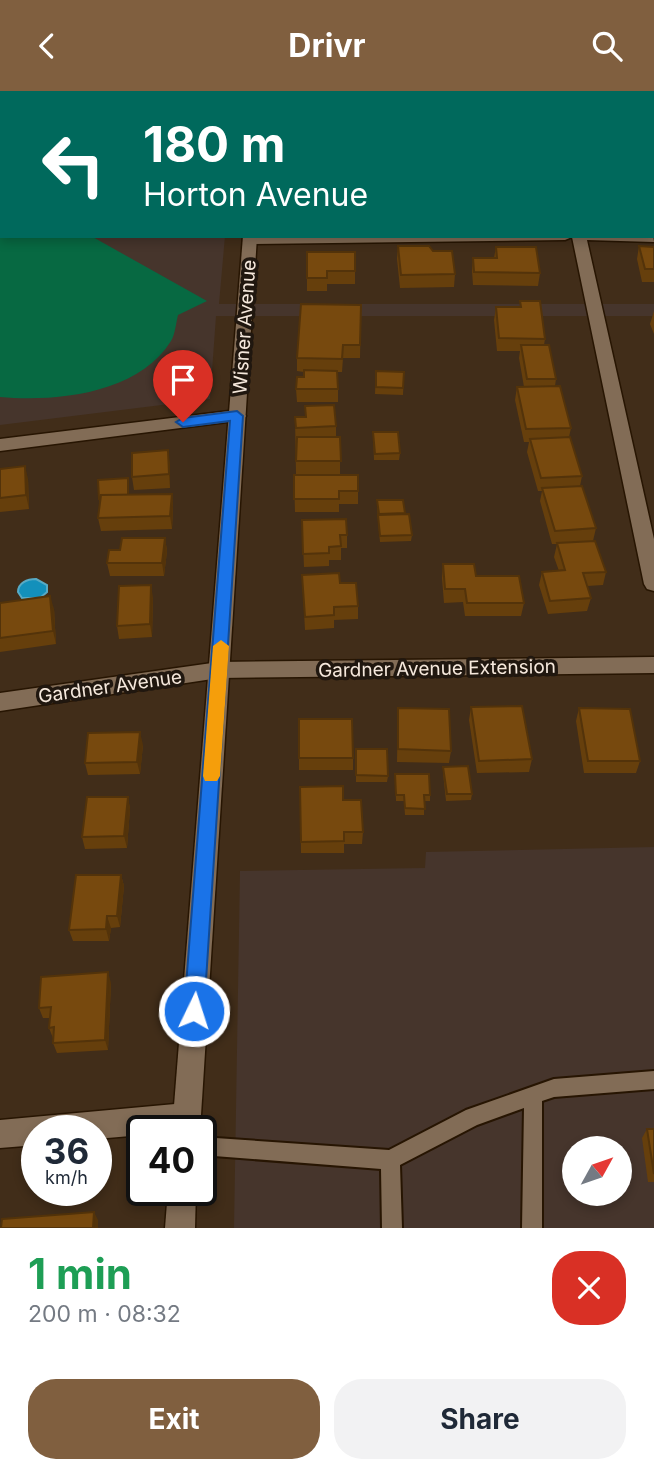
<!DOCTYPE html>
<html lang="en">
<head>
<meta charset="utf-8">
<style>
  body { margin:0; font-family:Inter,sans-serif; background:#f2f2f3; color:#1f2937; height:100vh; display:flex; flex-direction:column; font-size:26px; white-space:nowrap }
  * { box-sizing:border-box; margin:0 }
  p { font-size:23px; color:#747a83 }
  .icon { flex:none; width:38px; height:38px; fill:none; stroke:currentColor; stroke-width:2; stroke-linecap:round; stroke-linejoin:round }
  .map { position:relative; height:1137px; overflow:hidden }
  .sheet { display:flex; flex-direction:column; background:#fff; flex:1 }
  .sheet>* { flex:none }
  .guide { position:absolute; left:0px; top:0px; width:654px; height:147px; box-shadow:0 4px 10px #0003; background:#00695c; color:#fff; overflow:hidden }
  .needle { width:46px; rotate:50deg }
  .tools { position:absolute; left:562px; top:1045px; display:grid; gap:14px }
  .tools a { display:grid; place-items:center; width:70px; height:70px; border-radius:50%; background:#fff; box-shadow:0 4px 10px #0003; font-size:35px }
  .speed { position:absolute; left:21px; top:1024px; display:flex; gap:14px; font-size:35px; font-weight:700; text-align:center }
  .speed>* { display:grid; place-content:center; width:91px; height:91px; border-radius:50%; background:#fff; box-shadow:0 4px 10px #0003; line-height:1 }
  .speed small { font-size:18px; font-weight:400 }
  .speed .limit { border:4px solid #111; border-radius:10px; background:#fff; color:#111 }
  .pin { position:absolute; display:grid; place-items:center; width:60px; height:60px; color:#fff; margin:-72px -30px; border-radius:50% 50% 50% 0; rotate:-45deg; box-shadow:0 0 7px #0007 }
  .pin .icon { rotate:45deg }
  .me { position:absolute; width:77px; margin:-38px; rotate:4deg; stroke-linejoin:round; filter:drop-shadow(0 0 5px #0008) }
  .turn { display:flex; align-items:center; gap:24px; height:147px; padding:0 28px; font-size:32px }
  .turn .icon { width:91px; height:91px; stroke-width:2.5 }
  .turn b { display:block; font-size:49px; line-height:60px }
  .round { display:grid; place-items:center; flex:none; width:74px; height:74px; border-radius:28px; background:#f2f2f3 }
  .overview { display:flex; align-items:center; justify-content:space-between; height:119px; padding:0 28px }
  h1 { font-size:42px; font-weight:700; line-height:52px; color:#1e9e55 }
  .button { display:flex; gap:14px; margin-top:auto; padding:14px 28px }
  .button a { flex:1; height:80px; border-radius:28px; background:#805f3f; color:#fff; font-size:28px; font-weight:700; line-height:80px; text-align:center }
  .button a+a { background:#f2f2f3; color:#1f2937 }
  header { display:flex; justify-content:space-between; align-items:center; height:91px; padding:0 28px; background:#805f3f; color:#fff; font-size:32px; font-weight:700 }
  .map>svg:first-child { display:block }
  .education { fill:#46352c; fill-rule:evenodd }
  .green { fill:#076942 }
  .water { fill:#1390bb; stroke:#57aac5; stroke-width:2 }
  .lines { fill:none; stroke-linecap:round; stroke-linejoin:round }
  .service-casing { stroke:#271502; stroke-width:4 }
  .minor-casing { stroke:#271502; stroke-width:3 }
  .tertiary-casing { stroke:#271502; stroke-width:3 }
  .service { fill:#826c56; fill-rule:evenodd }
  .minor { fill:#826c56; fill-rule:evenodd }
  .tertiary { fill:#826c56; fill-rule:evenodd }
  .wall { fill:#663f0c }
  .shaded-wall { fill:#53330a }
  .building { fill:#77490e; stroke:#53330a; stroke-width:2 }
  .route { fill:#1a73e8; stroke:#114b97; stroke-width:2 }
  .slow { fill:#f59e0b }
  .labels { text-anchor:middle; stroke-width:7; stroke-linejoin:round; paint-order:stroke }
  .street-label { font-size:19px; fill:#f5e8dc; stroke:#20170f }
</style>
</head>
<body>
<header><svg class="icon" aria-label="back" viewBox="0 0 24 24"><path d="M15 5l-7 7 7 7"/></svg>Drivr<svg class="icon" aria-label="search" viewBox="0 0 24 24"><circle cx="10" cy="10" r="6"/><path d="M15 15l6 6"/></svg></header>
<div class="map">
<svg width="654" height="1137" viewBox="0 0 654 1137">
  <rect width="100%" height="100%" fill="#412d19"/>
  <!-- education -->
  <g class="education">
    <polygon points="0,0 238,0 2,2 2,145 225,145 219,213 654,213 654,225 216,225 210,308 0,334"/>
    <path d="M654,756v381h-420l6,-357 185,-3 1,-16zM574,1057h46v45h-46z"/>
  </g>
  <!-- green -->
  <path class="green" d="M0,95l2,50h89l116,65 -29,14c-2,8 -3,20 -7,26 -33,53 -115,61 -171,56z"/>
  <!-- water -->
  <path class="water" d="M36,488l11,6v7l-7,6h-18l-4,-6c0,-9 9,-13 18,-13z"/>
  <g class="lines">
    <!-- service casing -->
    <g class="service-casing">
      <g id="service">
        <rect x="9" y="0" width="8" height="2"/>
        <polygon points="63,0 71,0 72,2 64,2"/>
        <polygon points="654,980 654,998 554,1006 542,1010 542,1137 522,1137 524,1017 477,1034 400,1074 402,1137 382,1137 381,1078 201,1064 201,1046 389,1059 466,1019 554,988"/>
      </g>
    </g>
    <!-- minor casing -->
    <g class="minor-casing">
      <g id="minor">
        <rect x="529" y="0" width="12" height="2"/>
        <polygon points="653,143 654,151 587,149 654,448 654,500 647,498 644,493 572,146 565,149 250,153 243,149 247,145 653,145"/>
        <polygon points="237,319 243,321 246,325 243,329 0,360 0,348"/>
        <polygon points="654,566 654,582 219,587 0,620 0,602 219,571"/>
        <polygon points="186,1012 196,1016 200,1026 196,1036 187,1040 142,1040 142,1044 96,1048 96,1040 37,1040 37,1054 0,1057 0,1029"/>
      </g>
    </g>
    <!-- tertiary casing -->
    <g class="tertiary-casing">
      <g id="tertiary">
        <rect x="253" y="0" width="12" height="2"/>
        <polygon points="243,145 257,145 200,1040 172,1040"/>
        <polygon points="168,1099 196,1099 195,1137 165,1137"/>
      </g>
    </g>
    <!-- service -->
    <use href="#service" class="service"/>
    <!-- minor -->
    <use href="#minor" class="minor"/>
    <!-- tertiary -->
    <use href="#tertiary" class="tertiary"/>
  </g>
  <!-- wall -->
  <g class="wall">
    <rect x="311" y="0" width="26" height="2"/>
    <polygon points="466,0 495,0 495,2 467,2"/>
    <polygon points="398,155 433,160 455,183 454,196 400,197 397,168"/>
    <polygon points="639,155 654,156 654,191 642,191 637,168"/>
    <polygon points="496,156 540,182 538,195 473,194 472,180 473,167 494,167"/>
    <polygon points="307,161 355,161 355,193 327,193 327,200 307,200"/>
    <polygon points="520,210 545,248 544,254 556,288 555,295 571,337 569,346 582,385 580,395 596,437 593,450 606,481 603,494 587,495 591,507 587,520 548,523 539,494 542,481 559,480 554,466 557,453 552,453 540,410 542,400 538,400 527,361 529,351 524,351 515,309 517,296 524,296 519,267 520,260 497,260 494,229 496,216 520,216"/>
    <polygon points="361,214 360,267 343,267 342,281 338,281 338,311 297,311 296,298 304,286 304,281 297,280 297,267"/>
    <polygon points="654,220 654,243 650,233"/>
    <polygon points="376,280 404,281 403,304 375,303"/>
    <polygon points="295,326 336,335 336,346 340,346 340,383 296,383"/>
    <polygon points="373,341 400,362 399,369 374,369"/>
    <polygon points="170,373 170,397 134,399 132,386"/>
    <polygon points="0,378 28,388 29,418 0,421"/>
    <polygon points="294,384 358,400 358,413 339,413 339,421 295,421"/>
    <polygon points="128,387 129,403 172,403 173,416 172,438 101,440 98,427 100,415 99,408"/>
    <polygon points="377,409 403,409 405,424 412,444 411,450 380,451 378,431"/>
    <polygon points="302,429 347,444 347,457 341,457 341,469 329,469 329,475 304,476"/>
    <polygon points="165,447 167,460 164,485 110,485 107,472 120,459"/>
    <polygon points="443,473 476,485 524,512 521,525 465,525 463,511 444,512 442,487"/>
    <polygon points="302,484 340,492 358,515 358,528 334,529 334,537 305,539"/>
    <polygon points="153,507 152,546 119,548 117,535"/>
    <polygon points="0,512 54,518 56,553 0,561"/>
    <polygon points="471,616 532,668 529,681 477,682 469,629"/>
    <polygon points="398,617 451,660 449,672 397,671"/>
    <polygon points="579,617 640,670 636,682 584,682 576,630"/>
    <polygon points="143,654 140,683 88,684 85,672"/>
    <polygon points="356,658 388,685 387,691 356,691"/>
    <rect x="299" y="667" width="54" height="12"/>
    <polygon points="443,676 472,703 471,709 446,710 443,682"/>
    <polygon points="395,683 430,704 430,710 424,710 424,724 405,724 404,710 396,710"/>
    <polygon points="300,696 343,709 363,741 362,753 344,753 344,762 301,762"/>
    <polygon points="128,706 130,718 127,757 85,758 82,746"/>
    <polygon points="121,784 124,795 120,836 111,837 109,850 73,850 69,839"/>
    <polygon points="111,892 108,959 57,962 53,952 53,947 49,937 50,927 43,927 39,917"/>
    <polygon points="647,1038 654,1038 654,1091 648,1091 642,1047"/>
  </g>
  <!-- shaded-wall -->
  <g class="shaded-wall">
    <polygon points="168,359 170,373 170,397 169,383"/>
    <polygon points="25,375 28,388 29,418 26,404"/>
    <polygon points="172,403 173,416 172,438 170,425"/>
    <polygon points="165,447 167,460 164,485 162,472"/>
    <polygon points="151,494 153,507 152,546 150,533"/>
    <polygon points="50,505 54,518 56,553 53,540"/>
    <polygon points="140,641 143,654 140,683 137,671"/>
    <polygon points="128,706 130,718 127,757 124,745"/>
    <polygon points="121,784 124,795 120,836 117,825"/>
    <polygon points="107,825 111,837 109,850 106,838"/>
    <polygon points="108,881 111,892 108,959 105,949"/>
    <polygon points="94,1121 98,1129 98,1137 93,1137"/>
  </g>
  <!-- building -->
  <g class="building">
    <rect x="585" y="0" width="32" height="2"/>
    <polygon points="653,95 654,97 654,110 653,110"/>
    <polygon points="398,155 429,155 433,160 452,160 455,183 401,184"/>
    <polygon points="639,155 654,156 654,178 645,178"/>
    <polygon points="496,156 536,156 540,182 474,181 473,167 497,167"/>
    <polygon points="307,161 355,161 355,180 327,180 327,187 307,187"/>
    <polygon points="520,210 540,210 545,248 499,247 496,216 521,216"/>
    <polygon points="301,213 361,214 360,254 343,254 342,268 297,267"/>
    <polygon points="521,254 549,254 556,288 527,288"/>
    <polygon points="304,279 337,280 338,298 296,298 297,286 304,286"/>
    <polygon points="376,280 404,281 403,297 376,296"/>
    <polygon points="560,295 571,337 526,338 517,296"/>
    <polygon points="334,314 336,335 296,337 295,326 306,326 305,315"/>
    <polygon points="373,341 398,341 400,362 375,363"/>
    <polygon points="297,346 340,346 341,370 296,370"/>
    <polygon points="570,346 582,385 541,387 530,348"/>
    <polygon points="168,359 169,383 132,386 132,362"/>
    <polygon points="25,375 26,404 0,407 0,378"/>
    <polygon points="294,384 358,384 358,400 339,400 339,408 294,408"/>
    <polygon points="128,387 128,404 101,404 101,408 99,408 98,389"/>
    <polygon points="582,395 596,437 555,440 542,397"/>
    <polygon points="172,403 170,425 98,427 101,404"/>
    <polygon points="377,409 403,409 405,422 379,423"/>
    <polygon points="409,423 412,444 380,445 378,424"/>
    <polygon points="346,428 347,444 340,444 341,455 329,456 329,462 303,463 302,429"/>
    <polygon points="122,447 165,447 162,472 107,472 109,459 120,459"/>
    <polygon points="595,450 606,481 583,482 591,507 550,510 542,481 565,479 557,452"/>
    <polygon points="443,473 474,473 476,485 519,485 524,512 467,512 465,498 445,498"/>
    <polygon points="339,482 340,492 356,492 358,515 334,516 334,524 305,526 302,484"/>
    <polygon points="151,494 150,533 117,535 119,495"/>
    <polygon points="50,505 53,540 0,547 0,512"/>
    <polygon points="522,615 532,668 479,670 471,616"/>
    <polygon points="398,617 449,618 451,660 398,658"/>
    <polygon points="579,617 630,618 640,670 588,670"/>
    <polygon points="299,628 352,628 353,667 299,667"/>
    <polygon points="140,641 137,671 85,672 88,642"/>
    <polygon points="356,658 387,658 388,685 356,684"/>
    <polygon points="468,675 472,703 447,703 443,676"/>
    <polygon points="395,683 429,683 430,704 424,704 425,718 405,717 404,704 396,704"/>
    <polygon points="343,695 343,709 361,709 363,741 344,741 344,750 301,751 300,696"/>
    <polygon points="87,706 128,706 124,745 82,746"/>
    <polygon points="76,784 121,784 117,825 107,825 106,838 69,839"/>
    <polygon points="108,881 105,949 53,952 54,936 49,937 51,916 39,917 41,886"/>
    <polygon points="647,1038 654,1038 654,1083"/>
    <polygon points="94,1121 93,1137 1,1137 2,1128"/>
  </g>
  <!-- route -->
  <polygon class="route" points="237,320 243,325 204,920 201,927 194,930 187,927 184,920 230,330 183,336 176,331 183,327"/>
  <!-- slow -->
  <polygon class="slow" points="221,549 229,555 220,685 217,690 205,690 203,685 213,555"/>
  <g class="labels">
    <!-- street labels -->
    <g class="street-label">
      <text transform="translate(244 236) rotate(-86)" y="7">Wisner Avenue</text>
      <text transform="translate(437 577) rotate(-1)" y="7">Gardner Avenue Extension</text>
      <text transform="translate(110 595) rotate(-8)" y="7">Gardner Avenue</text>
    </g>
  </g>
</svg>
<div class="tools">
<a><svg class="needle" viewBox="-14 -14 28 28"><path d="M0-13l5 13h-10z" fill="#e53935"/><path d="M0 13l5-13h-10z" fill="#747a83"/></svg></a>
</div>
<div class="speed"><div>36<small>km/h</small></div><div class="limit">40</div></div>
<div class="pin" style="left:183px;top:331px;background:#d93025"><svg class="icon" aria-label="arrive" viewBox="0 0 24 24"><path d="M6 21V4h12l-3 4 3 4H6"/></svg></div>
<svg class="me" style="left:194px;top:920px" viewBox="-20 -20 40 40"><circle r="17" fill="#1a73e8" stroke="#fff" stroke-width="3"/><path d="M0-11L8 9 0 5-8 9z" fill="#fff"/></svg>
<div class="guide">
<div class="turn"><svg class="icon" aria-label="left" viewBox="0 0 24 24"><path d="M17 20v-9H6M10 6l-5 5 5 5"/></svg><div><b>180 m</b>Horton Avenue</div></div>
</div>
</div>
<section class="sheet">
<div class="overview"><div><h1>1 min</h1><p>200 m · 08:32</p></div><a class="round" style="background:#d93025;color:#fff"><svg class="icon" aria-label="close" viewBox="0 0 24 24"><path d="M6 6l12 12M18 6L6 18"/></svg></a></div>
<div class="button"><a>Exit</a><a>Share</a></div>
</section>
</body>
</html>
